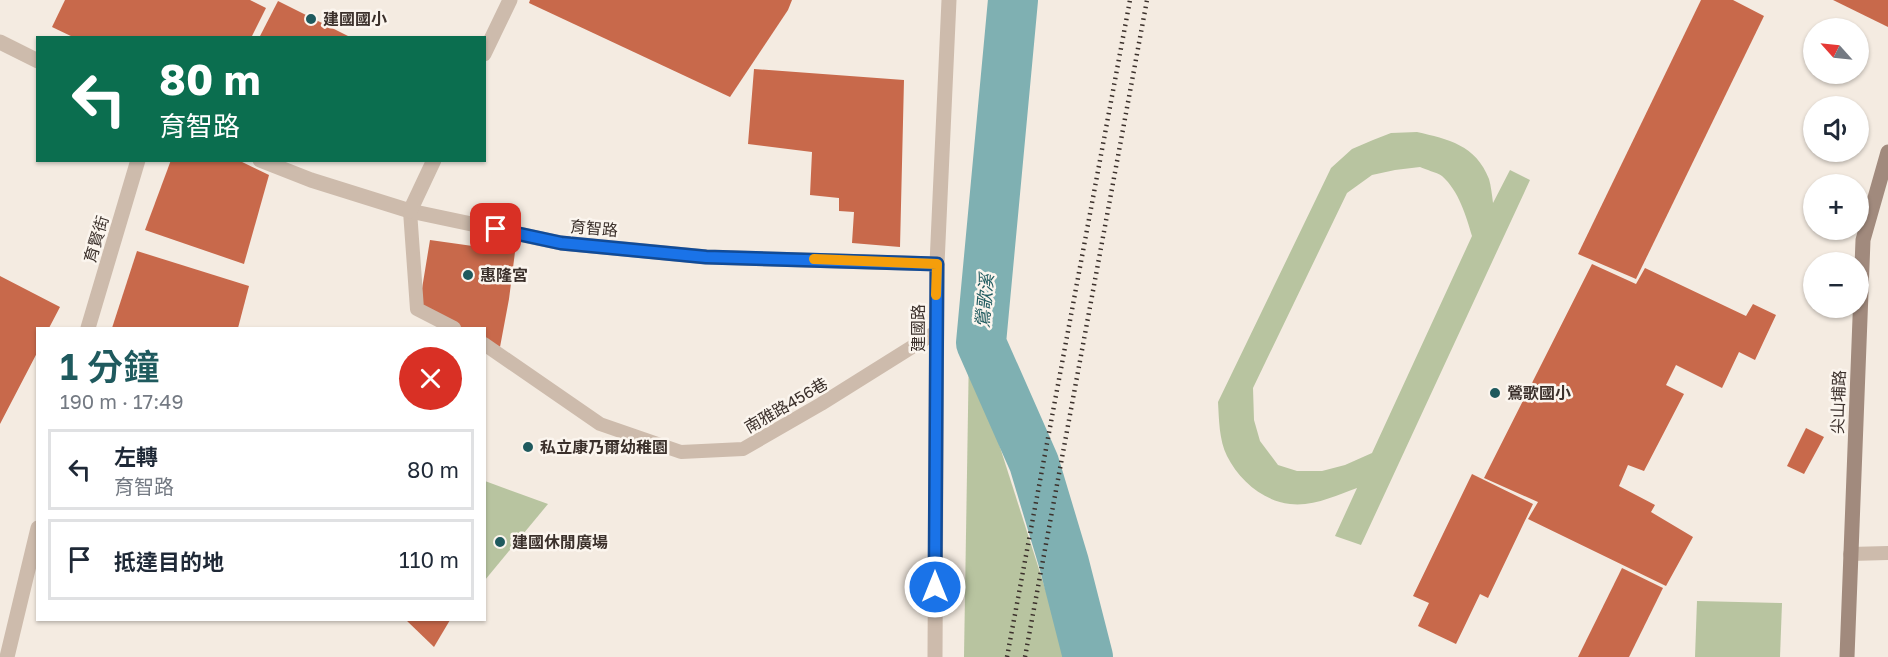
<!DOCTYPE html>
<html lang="zh-TW">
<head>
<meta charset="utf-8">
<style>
  body { margin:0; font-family:"Golos Text","Noto Sans TC",sans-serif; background:#f2f2f3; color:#1f2937; height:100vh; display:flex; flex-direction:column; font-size:22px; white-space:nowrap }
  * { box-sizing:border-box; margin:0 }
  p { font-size:20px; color:#747a83 }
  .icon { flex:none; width:33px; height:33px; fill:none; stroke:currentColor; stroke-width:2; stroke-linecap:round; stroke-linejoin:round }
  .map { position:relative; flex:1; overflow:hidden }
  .side { position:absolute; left:36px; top:327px; width:450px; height:294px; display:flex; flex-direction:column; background:#fff; border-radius:0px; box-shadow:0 2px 4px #0004 }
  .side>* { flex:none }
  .guide { position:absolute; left:36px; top:36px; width:450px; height:126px; border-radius:0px; box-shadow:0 2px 4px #0004; background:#0b6e4f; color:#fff; overflow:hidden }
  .needle { width:39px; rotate:297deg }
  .fabs { position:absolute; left:1803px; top:18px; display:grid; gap:12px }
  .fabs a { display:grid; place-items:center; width:66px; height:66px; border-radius:50%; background:#fff; box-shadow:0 2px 4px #0004; font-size:30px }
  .pin { position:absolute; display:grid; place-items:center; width:51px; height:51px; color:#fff; margin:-26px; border-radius:12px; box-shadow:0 3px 9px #0006 }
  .me { position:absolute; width:66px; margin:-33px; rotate:0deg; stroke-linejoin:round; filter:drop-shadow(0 0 4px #0008) }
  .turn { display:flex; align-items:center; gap:21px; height:126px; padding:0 24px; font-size:27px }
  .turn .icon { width:78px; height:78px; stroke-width:2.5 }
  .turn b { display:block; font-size:42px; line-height:51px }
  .round { display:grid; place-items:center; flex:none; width:63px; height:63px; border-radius:32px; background:#f2f2f3 }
  .head { display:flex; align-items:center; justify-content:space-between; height:102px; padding:0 24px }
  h1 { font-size:36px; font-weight:600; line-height:45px; color:#1f5a5e }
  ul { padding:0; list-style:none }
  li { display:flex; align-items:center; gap:18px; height:81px; margin:0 12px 9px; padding:0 12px; border:3px solid #e0e1e3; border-radius:0px }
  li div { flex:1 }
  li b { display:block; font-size:22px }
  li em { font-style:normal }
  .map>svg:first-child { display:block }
  .green { fill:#b8c4a0; fill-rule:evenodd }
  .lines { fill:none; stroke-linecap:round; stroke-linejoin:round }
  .river { stroke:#7fb0b2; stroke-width:50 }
  .building { fill:#c8694b }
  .service { stroke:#cdbbac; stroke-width:14 }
  .minor { stroke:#cdbbac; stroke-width:15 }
  .tertiary { stroke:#cdbbac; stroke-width:15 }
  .secondary { stroke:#a18a7d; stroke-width:15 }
  .rail { stroke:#3b302b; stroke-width:4.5; stroke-dasharray:1.5 4.5; stroke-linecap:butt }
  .route-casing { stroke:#114b97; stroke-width:15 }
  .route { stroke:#1a73e8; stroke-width:10 }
  .slow { stroke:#f59e0b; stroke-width:10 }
  .poi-dot { fill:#1f5a5e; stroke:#fbf5ee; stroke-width:2 }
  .labels { text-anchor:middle; stroke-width:5; stroke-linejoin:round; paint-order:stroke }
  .poi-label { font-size:16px; font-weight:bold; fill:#3b302b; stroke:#fbf5ee; text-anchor:start }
  .street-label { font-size:16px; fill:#3b302b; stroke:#fbf5ee }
  .water-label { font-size:18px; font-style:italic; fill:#1f5a5e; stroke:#fbf5ee }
</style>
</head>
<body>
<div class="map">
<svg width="1888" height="657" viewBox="0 0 1888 657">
  <rect width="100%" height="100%" fill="#f4ebe1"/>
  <!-- green -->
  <g class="green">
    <path d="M1417,132c31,7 59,13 72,47 2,7 3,16 4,24l17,-33 20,10 -169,365 -26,-9 22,-48c-20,7 -44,19 -67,16 -27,-3 -51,-24 -63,-48 -8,-16 -8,-37 -9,-54l113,-234 21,-19 21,-9 18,-7zM1420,167c6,3 16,5 22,9 17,15 24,40 30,60l-100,217 -27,12 -23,6h-25l-19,-6 -18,-24 -6,-21 -1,-32 94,-195 25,-18 23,-5z"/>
    <polygon points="969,350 1067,657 964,657"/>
    <polygon points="485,481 548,504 485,580 484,481"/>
    <polygon points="1697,601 1782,603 1780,657 1695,657"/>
  </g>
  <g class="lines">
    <!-- river -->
    <polyline class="river" points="1013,0 981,343 1034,463 1064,563 1088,657"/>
  </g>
  <!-- building -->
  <g class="building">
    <polygon points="65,0 250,0 266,8 251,38 75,38 52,27"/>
    <polygon points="530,0 792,0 788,10 730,97 529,3"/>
    <polygon points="1701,0 1733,0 1764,16 1636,279 1578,254"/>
    <polygon points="1833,0 1888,0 1888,27"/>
    <polygon points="278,1 352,38 259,38"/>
    <polygon points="754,69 904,80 900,247 852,243 854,212 839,211 839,198 810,195 812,152 748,144"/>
    <polygon points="171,160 238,160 269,175 244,264 145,230"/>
    <polygon points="430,240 515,252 509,299 500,347 484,339 484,328 463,328 419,307"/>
    <polygon points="137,251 249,286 238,328 112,328"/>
    <polygon points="1592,264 1636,284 1645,268 1746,316 1753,304 1776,315 1755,360 1739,352 1722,388 1676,365 1666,385 1684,394 1644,471 1628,465 1619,486 1655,505 1651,512 1693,537 1666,586 1528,519 1538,502 1484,478"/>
    <polygon points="0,276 60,307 49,328 38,328 38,351 0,424"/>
    <polygon points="1806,428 1824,437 1804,474 1787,466"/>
    <polygon points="1472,474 1533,504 1488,598 1480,594 1456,644 1418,626 1429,603 1413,596"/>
    <polygon points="1622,568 1663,588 1629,657 1578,657"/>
    <polygon points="406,620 450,620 434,647"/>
  </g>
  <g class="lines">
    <!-- service -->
    <g class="service">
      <polyline points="410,211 417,309 454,328"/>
      <polyline points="484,344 600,424 681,452 743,449 821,404 936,332"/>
      <polyline points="1850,554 1888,553"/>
    </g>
    <!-- minor -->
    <g class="minor">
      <polyline points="0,42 38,61"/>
      <polyline points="484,54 510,0"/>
      <polyline points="260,160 311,180 410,211 561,243 707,257 937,264"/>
      <polyline points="410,211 434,160"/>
      <polyline points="88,328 138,160"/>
      <polyline points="7,657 38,528"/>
    </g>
    <!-- tertiary -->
    <polyline class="tertiary" points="935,657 937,264 949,0"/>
    <!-- secondary -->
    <polyline class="secondary" points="1847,657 1863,240 1888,152"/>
    <!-- rail -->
    <g class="rail">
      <polyline points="1007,657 1130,0"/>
      <polyline points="1025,657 1147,0"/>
    </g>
  </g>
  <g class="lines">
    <!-- route casing -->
    <g class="route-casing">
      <polyline id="route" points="496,229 561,243 706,257 937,264 935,587"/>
    </g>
    <!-- route -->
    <use href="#route" class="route"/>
    <!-- slow -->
    <polyline class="slow" points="814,259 937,264 936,295"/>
  </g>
  <!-- markers -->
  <g class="poi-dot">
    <circle cx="311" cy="19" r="6"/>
    <circle cx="468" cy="275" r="6"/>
    <circle cx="1495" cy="393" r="6"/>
    <circle cx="528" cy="447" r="6"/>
    <circle cx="500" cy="542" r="6"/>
  </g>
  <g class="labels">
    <!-- poi labels -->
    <g class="poi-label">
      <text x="323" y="25">建國國小</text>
      <text x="480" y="281">惠隆宮</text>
      <text x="1507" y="399">鶯歌國小</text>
      <text x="540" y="453">私立康乃爾幼稚園</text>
      <text x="512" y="548">建國休閒廣場</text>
    </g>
    <!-- street labels -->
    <g class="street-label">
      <text transform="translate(594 228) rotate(5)" y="6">育智路</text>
      <text transform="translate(96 239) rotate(-73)" y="6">育賢街</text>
      <text transform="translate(918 328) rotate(-90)" y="6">建國路</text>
      <text transform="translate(1838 402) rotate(-88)" y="6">尖山埔路</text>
      <text transform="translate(786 405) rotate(-30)" y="6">南雅路456巷</text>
    </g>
    <!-- water labels -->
    <g class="water-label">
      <text transform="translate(985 301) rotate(-85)" y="6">鶯歌溪</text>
    </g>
  </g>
</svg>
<div class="fabs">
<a><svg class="needle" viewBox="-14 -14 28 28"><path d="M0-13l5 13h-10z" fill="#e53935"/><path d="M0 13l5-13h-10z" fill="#747a83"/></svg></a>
<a><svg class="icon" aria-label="sound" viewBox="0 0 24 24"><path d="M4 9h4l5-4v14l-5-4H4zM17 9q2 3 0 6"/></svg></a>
<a>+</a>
<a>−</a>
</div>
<div class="pin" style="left:496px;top:229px;background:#d93025"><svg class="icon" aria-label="arrive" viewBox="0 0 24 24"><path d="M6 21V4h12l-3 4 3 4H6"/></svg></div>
<svg class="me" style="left:935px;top:587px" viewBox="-20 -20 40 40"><circle r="17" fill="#1a73e8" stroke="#fff" stroke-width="3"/><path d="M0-11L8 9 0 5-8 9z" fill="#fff"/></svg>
<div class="guide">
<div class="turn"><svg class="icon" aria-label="left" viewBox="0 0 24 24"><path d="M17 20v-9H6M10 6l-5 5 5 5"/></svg><div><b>80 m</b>育智路</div></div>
</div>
<section class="side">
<div class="head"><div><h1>1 分鐘</h1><p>190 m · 17:49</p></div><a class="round" style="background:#d93025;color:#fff"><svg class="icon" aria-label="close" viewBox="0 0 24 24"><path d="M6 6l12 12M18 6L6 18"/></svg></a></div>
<ul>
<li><svg class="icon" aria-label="left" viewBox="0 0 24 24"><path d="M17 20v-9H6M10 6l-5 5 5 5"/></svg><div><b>左轉</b><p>育智路</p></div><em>80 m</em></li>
<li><svg class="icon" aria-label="arrive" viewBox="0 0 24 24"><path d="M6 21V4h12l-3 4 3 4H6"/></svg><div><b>抵達目的地</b></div><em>110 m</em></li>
</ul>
</section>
</div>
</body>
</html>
